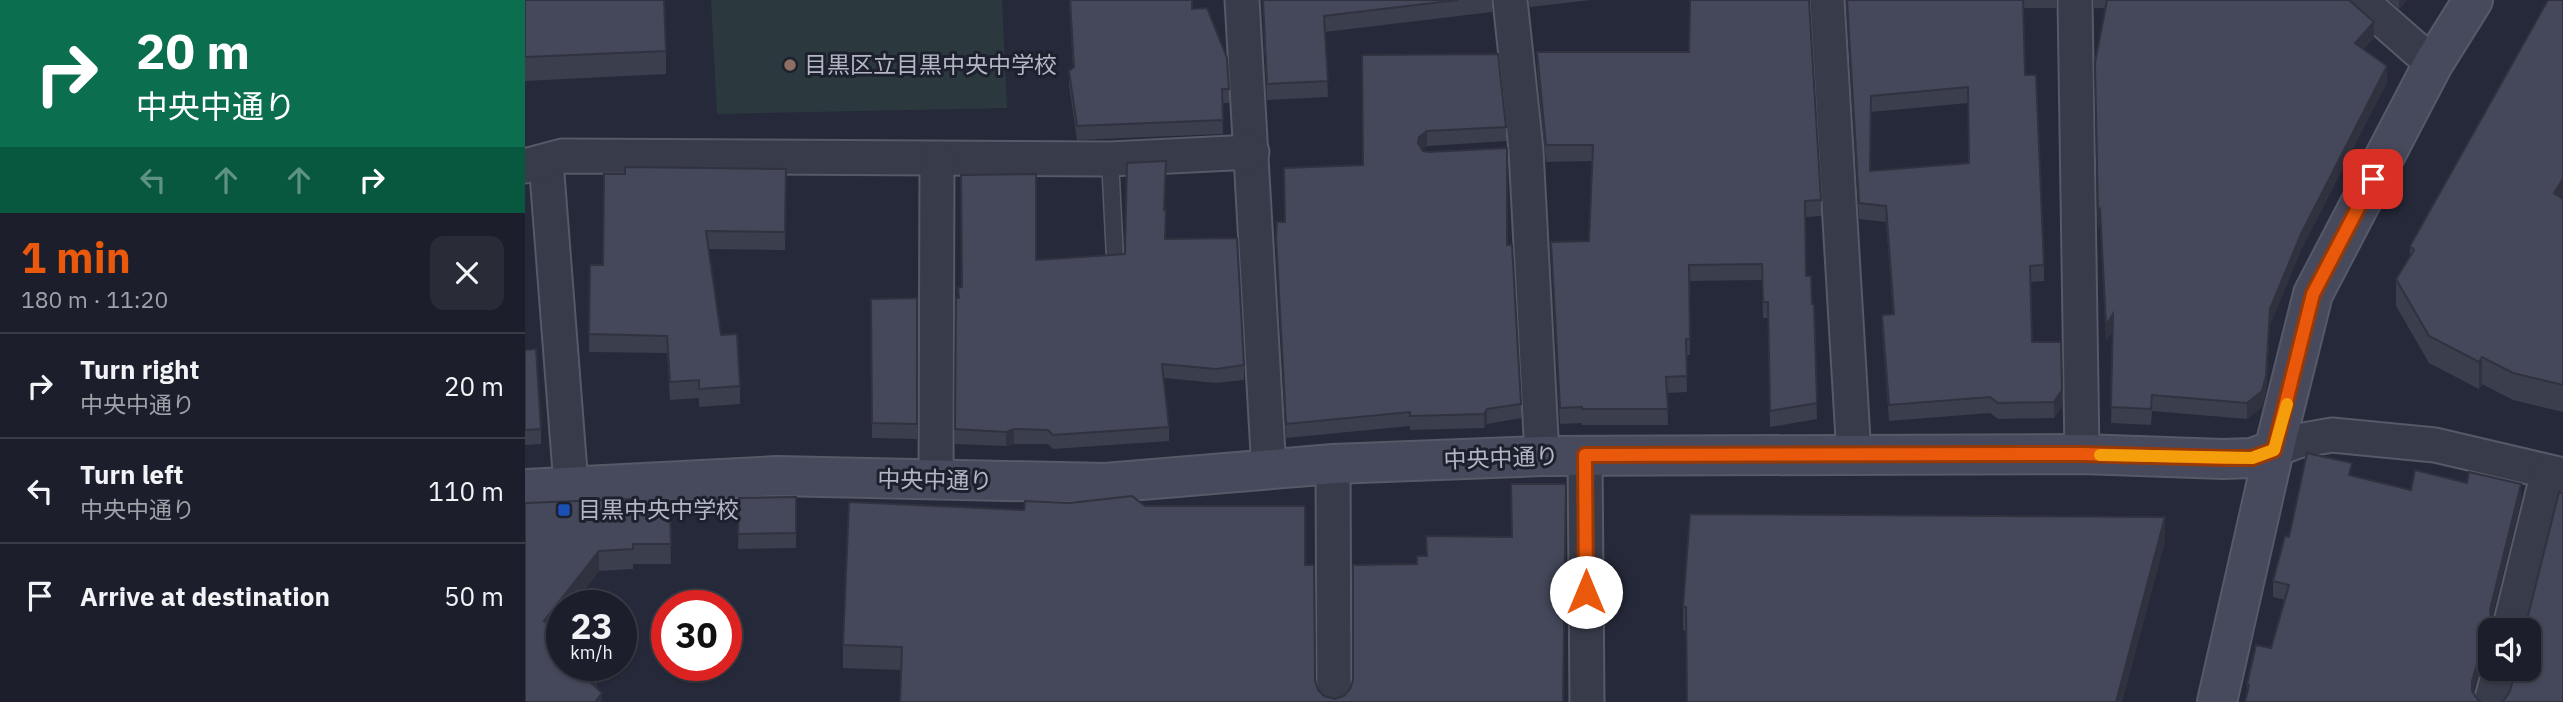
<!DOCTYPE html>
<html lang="en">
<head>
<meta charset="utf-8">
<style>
  body { margin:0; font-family:"IBM Plex Sans","Noto Sans JP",sans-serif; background:#292c37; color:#f1f3f6; height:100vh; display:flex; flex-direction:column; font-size:26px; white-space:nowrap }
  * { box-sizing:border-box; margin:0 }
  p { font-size:23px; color:#a0a2a9 }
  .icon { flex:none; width:38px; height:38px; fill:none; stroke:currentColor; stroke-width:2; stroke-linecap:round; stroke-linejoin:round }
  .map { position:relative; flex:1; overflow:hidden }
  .drawer { display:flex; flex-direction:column; background:#1c1f2b; width:525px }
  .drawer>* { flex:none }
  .banner { background:#0b6e4f; color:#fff; overflow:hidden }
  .buttons { position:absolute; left:1953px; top:618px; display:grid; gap:14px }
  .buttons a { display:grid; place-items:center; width:63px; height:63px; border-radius:14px; background:#1c1f2b; box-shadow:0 2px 5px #0004,0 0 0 2px #3a3d47; font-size:35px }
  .speed { position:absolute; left:21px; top:590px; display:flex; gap:14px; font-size:35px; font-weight:700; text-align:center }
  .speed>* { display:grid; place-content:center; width:91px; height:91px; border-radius:50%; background:#1c1f2b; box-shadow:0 2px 5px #0004,0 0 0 2px #3a3d47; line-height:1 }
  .speed small { font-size:18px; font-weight:400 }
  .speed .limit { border:10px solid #d22; background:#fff; color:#111 }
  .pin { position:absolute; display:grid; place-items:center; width:60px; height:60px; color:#fff; margin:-30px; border-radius:14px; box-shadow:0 4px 10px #0006 }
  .me { position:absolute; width:77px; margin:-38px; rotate:0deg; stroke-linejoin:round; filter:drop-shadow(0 0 5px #0008) }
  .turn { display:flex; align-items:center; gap:24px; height:147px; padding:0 21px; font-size:32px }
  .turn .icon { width:91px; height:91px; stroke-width:2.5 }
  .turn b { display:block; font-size:49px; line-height:60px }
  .lanes { display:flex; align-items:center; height:66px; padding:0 21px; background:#0003; justify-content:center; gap:35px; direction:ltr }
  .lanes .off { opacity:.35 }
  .round { display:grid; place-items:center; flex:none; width:74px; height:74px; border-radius:14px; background:#292c37 }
  .head { display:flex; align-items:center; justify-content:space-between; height:119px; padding:0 21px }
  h1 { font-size:42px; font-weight:800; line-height:52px; color:#ea580c }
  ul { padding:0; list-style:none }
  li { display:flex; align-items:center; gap:21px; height:105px; padding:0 21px; border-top:2px solid #3a3d47 }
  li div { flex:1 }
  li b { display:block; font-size:26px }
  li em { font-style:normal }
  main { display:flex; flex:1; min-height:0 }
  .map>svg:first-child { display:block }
  .green { fill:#2b393e }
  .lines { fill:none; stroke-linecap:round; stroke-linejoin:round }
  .lane-casing { stroke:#565967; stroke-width:19 }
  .street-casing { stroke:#565967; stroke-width:37 }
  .secondary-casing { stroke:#565967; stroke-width:42 }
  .lane { stroke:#383b49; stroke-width:16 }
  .street { stroke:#383b49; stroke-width:33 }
  .secondary { stroke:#474a5c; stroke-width:38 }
  .wall { fill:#3a3e4d; fill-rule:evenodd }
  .shaded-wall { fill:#30323f }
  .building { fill:#44485a; stroke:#30323f; stroke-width:2; fill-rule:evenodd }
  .route-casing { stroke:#983908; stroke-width:18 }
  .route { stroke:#ea580c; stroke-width:12 }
  .slow { stroke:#f59e0b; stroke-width:12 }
  .education-dot { fill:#8d6e63; stroke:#1d212e; stroke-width:2.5 }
  .transit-dot { fill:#1a4fb4; stroke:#1d212e; stroke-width:2.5 }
  .labels { text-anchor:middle; stroke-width:6; stroke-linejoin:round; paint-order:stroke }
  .poi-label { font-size:23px; fill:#b4b6c5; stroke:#1d212e; text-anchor:start }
  .street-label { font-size:23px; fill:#b4b6c5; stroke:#1d212e }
</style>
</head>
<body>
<main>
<section class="drawer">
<div class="banner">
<div class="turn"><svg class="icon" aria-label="right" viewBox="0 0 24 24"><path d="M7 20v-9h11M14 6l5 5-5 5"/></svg><div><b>20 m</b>中央中通り</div></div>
<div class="lanes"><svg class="icon off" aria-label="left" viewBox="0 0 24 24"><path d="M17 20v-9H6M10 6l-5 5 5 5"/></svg><svg class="icon off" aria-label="ahead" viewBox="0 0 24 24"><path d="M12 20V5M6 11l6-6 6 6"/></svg><svg class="icon off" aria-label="ahead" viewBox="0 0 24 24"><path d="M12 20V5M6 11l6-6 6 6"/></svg><svg class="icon" aria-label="right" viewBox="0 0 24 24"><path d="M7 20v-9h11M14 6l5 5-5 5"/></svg></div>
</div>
<div class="head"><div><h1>1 min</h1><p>180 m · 11:20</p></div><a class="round"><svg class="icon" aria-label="close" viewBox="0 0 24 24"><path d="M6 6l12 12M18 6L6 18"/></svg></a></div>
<ul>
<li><svg class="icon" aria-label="right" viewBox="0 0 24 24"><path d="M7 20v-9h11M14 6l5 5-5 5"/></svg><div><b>Turn right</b><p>中央中通り</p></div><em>20 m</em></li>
<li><svg class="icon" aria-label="left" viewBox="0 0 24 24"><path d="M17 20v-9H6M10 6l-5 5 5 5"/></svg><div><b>Turn left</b><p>中央中通り</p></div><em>110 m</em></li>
<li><svg class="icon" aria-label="arrive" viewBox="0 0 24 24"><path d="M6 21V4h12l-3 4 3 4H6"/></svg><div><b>Arrive at destination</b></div><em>50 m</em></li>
</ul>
</section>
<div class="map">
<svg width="2038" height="702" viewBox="0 0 2038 702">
  <rect width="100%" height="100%" fill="#252939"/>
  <!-- green -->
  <polygon class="green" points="186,0 477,0 482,108 192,114"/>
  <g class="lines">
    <!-- lane casing -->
    <g class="lane-casing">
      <polyline id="lane" points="585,159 590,258"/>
    </g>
    <!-- street casing -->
    <g class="street-casing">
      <g id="street">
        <polyline points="717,0 744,471"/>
        <polyline points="985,0 1001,150 1017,456"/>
        <polyline points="1302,0 1329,456"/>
        <polyline points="1550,0 1557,454"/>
        <polyline points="1835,0 1908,64"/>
        <polyline points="21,161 46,485"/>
        <polyline points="0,166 37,156 585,159 727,152"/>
        <polyline points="1749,450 1773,441 1807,435 1910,445 2038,475"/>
        <polyline points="1060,455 1062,702"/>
        <polyline points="808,464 809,702"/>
        <polyline points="411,480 412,159"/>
        <polyline points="1984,630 2023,472"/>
        <polyline points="1966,702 1975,668"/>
      </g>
    </g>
    <!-- secondary casing -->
    <g class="secondary-casing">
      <g id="secondary">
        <polyline points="0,489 252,476 580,483 808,464 1017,456 1557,454 1698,459 1727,458 1749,450"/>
        <polyline points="1692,702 1749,450 1788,294 1908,64 1948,0"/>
      </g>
    </g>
    <!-- lane -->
    <use href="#lane" class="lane"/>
    <!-- street -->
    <use href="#street" class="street"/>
    <!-- secondary -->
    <use href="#secondary" class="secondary"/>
  </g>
  <!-- wall -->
  <g class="wall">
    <polygon points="0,0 141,51 141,74 0,81"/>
    <polygon points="544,0 667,0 667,9 704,89 704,103 697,103 698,134 552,140 544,85 544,71 548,68"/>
    <polygon points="737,0 967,0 967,12 800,32 803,97 742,100"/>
    <polygon points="1003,0 1066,0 1005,7"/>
    <path d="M1321,0h211l-1,8h-33l2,67 19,190v16l-13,1 1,60 30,64 -8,12 -56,1 -8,-6 -101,8 -7,-90v-16l11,-1 -7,-92 -27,-3zM1443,103l1,60 -98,8v-59z"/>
    <polygon points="1568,0 1824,0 1849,38 1838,49 1862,82 1776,250 1745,325 1741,392 1737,407 1722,419 1627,411 1626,425 1586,423 1588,331 1581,341 1575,225 1573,228 1570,79 1580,8 1569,8"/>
    <polygon points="1864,0 1882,0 1874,9"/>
    <polygon points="2038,0 2038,412 1988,400 1957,384 1954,389 1904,363 1871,306 1871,279 1885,257 1885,246"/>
    <polygon points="1012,52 1164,52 1296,200 1296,216 1280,217 1281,276 1287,304 1289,304 1292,419 1245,427 1243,318 1238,318 1237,280 1164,281 1165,355 1161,355 1162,392 1142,393 1143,425 1057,425 1057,423 1035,424 1026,242 1064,241 1067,161 1021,162 1012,68"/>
    <polygon points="837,55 981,127 981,141 902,146 897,149 982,245 996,404 996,418 962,424 959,428 885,430 885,426 761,438 751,237 760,222 838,165"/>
    <polygon points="261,169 260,250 184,249 196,335 215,386 215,404 174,407 174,398 145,400 142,353 64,352 65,265 78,265 100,174"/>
    <polygon points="641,176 639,210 640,239 719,365 719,380 691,383 639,378 644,427 644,441 528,449 523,444 489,444 481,446 430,444 431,298 433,298 511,260 600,254"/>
    <polygon points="392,298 392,439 347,438 346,299"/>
    <polygon points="0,350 16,429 16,444 0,445"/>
    <polygon points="1827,476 1886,490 1996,500 1966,621 1962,654 1957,662 1722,694 1722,685 1746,648 1760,600 1748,597 1748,581 1764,537"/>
    <polygon points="271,497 271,548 213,549 214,498"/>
    <polygon points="0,503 145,504 146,564 108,564 108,569 74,571 47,606 37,606 37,619 29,630 72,687 77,702 0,702"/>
    <polygon points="620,506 780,565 790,680 793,690 799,696 810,699 1039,702 375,702 376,670 318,668 318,645 499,510"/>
    <polygon points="1640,541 1597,702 1162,702 1161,631 1158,630 1158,607"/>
  </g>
  <!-- shaded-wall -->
  <g class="shaded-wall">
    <polygon points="1874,0 1882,0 1874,9"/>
    <polygon points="1849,22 1849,38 1830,59 1830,43"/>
    <polygon points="1862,66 1862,82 1776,250 1745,325 1741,392 1737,407 1722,419 1722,403 1745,309 1776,234"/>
    <polygon points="902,131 902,146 894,151 893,143 894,137"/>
    <polygon points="2038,179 2038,206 2029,193"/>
    <polygon points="1575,209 1575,225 1573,228 1573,212"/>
    <polygon points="1588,314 1588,330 1581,341 1581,325"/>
    <polygon points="1957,357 1957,384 1954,389 1954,362"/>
    <polygon points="1537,390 1537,406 1529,418 1529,402"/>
    <polygon points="962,409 962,424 959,428 959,414"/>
    <polygon points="489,429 489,444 481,446 481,432"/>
    <polygon points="1996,484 1996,500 1965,625 1965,610"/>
    <polygon points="1640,517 1640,541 1597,702 1591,702"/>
    <polygon points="74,551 74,571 47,606 37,606 37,619 19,642 19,621"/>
    <polygon points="1965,636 1965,652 1962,654 1957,662 1947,697 1947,681 1957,647 1962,638"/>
    <polygon points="72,667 72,687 63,700 63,680"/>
    <polygon points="77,693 77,702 70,702"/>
  </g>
  <!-- building -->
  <g class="building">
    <polygon points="0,0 139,0 141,51 0,57"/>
    <polygon points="545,0 667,0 667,9 682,8 702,58 704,89 697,89 698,120 552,126 544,71 549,67"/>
    <polygon points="738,0 933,0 799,16 803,81 742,84"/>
    <polygon points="1165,0 1284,0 1296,200 1280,201 1281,276 1286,276 1287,304 1289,304 1292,403 1245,411 1243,302 1238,302 1237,264 1164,265 1165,339 1161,339 1162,376 1141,377 1143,409 1057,409 1057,407 1035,408 1026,242 1064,241 1068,145 1021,145 1012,52 1164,52"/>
    <path d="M1322,0h176l2,75h11l8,190 -14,1 2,76h29l1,48 -8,12 -56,1 -8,-6 -101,8 -7,-90 12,-1 -8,-108 -27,-3zM1443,87l1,76 -99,8 1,-75z"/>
    <polygon points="1582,0 1824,0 1849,22 1830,43 1862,66 1776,234 1745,309 1741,376 1737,391 1722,403 1627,395 1626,409 1586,407 1588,314 1581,325 1575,209 1573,212 1570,63"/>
    <polygon points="2023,0 2038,0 2038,179 2029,193 2038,199 2038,385 1988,373 1957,357 1954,362 1904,336 1871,279 1889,250 1885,246"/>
    <polygon points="973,54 981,127 902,131 894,137 893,143 898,151 904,152 982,148 982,245 987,245 996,404 962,409 959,414 885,416 885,412 761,424 751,237 752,222 760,222 759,168 838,165 837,55"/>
    <polygon points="641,161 639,210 641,210 640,239 712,238 719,365 691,369 637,364 644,427 528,435 523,430 489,429 481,432 430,429 431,298 434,298 433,288 437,287 436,175 511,174 511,260 600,254 602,163"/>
    <polygon points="100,167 261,169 260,232 181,231 196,335 212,334 215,386 174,389 174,380 145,382 142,336 64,334 65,265 78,265 79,174 100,174"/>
    <polygon points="392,298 392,424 347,423 346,299"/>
    <polygon points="11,349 16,429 0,430 0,350"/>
    <polygon points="1782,453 1827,463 1824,475 1886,490 1890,470 1942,483 1944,472 1996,484 1965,610 1966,620 1971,629 1974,630 1965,630 1965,636 1962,638 1957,647 1947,681 1947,691 1953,700 1956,702 1720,702 1724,685 1722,685 1731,645 1746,648 1764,585 1748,581 1760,536 1764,537"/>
    <polygon points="986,484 1041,484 1038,702 375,702 377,647 318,645 324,502 499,510 500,501 545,503 607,496 620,506 780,506 780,565 789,565 790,680 793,690 799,696 810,699 819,696 825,689 828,680 828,565 892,564 892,556 902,556 901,536 987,537"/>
    <polygon points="2034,492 2038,493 2038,702 1976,702 1979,700 1985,691 1991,668 2004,668 2004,630 1994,630 1998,627 2002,620"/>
    <polygon points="271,497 271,533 213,534 214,498"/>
    <polygon points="107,499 107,504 145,504 146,544 108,544 108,549 74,551 19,621 37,637 37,665 70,665 72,667 63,680 77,693 70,702 0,702 0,503"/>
    <polygon points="1165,514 1640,517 1591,702 1162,702 1161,607 1158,607"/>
  </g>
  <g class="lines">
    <!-- route casing -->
    <g class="route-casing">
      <polyline id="route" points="1061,592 1060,455 1557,454 1698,458 1727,458 1749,450 1788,294 1848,179"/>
    </g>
    <!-- route -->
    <use href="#route" class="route"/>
    <!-- slow -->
    <polyline class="slow" points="1575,455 1727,458 1749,450 1762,404"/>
  </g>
  <!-- markers -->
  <circle class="education-dot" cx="265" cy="65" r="7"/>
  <rect class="transit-dot" x="32" y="503" width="14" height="14" rx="3.5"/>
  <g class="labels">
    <!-- poi labels -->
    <g class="poi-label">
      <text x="279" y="73">目黒区立目黒中央中学校</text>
      <text x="53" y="518">目黒中央中学校</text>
    </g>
    <!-- street labels -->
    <g class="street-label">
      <text transform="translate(976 458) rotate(-2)" y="8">中央中通り</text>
      <text transform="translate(410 480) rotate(1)" y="8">中央中通り</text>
    </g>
  </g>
</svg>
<div class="buttons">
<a><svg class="icon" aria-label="sound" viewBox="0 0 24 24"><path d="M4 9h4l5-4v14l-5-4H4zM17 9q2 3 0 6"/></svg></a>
</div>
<div class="speed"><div>23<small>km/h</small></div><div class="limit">30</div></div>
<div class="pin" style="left:1848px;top:179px;background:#d93025"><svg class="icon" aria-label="arrive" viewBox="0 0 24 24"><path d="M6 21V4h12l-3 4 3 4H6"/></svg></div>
<svg class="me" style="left:1061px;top:592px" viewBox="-20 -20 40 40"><circle r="19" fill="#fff"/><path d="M0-13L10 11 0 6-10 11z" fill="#ea580c"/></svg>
</div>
</main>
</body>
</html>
